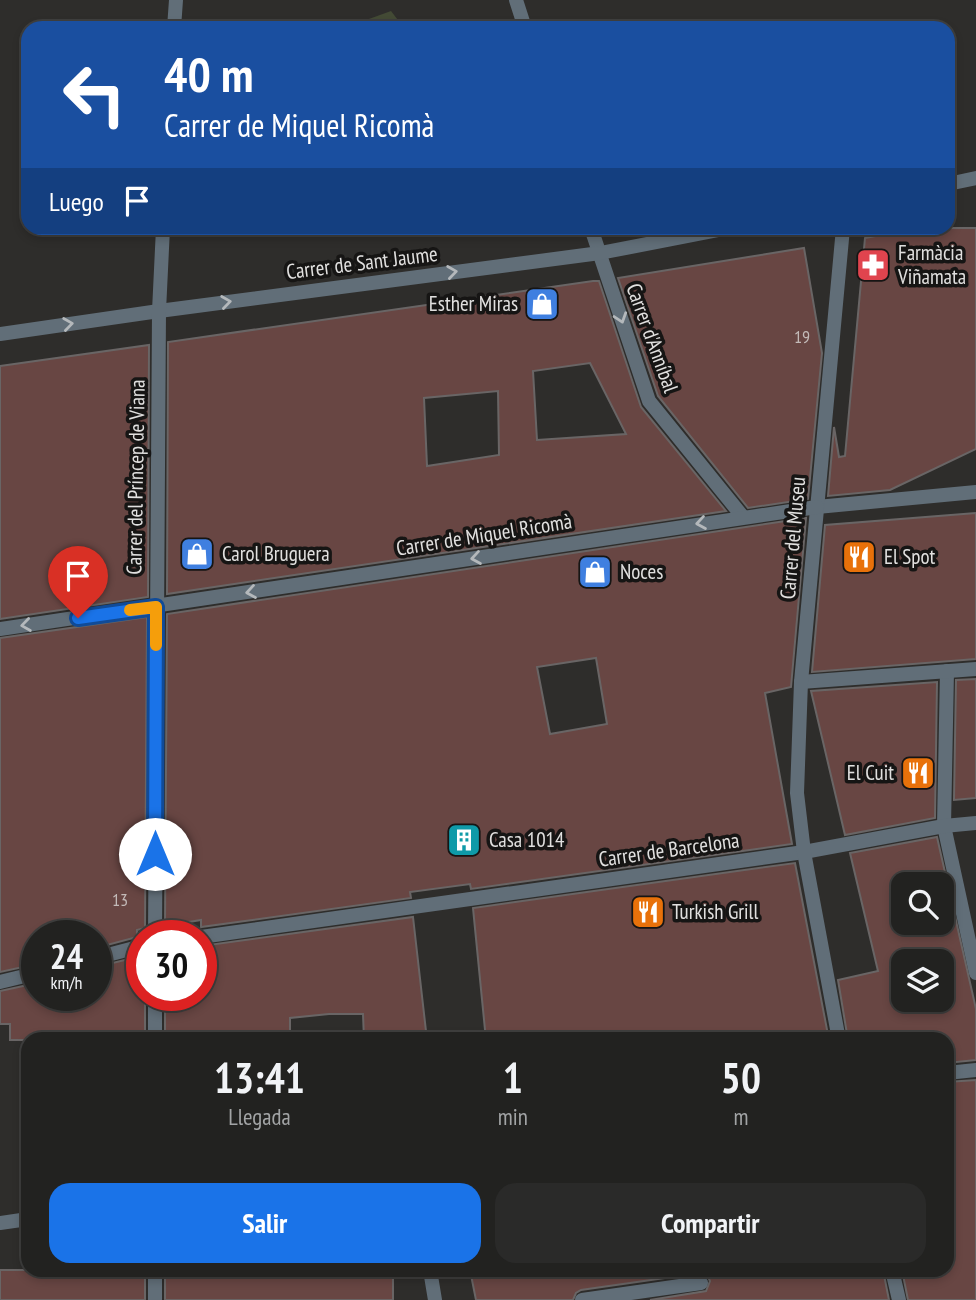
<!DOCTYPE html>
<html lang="es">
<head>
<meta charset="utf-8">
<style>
  body { margin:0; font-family:"PT Sans Narrow",sans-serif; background:#2a2a29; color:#f1f3f6; height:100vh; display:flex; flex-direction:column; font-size:26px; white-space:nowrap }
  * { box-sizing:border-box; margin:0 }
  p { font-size:23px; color:#a2a4a5 }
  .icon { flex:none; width:38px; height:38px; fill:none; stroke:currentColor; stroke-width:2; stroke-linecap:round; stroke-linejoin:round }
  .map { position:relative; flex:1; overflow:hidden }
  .sheet { position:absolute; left:21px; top:1032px; width:933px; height:245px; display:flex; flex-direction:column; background:#222220; border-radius:21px; box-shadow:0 4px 10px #0003,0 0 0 2px #3f3f3e }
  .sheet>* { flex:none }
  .top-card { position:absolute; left:21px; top:21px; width:934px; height:214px; border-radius:21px; box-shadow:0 4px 10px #0003,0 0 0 2px #3f3f3e; background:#1a4fa0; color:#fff; overflow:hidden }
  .fabs { position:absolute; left:891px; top:872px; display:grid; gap:14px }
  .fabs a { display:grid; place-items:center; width:63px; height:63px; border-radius:14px; background:#222220; box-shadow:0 4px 10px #0003,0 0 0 2px #3f3f3e; font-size:35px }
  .speed { position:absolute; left:21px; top:920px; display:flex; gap:14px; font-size:35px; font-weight:700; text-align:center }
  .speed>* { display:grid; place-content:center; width:91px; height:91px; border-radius:50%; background:#222220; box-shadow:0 4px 10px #0003,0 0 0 2px #3f3f3e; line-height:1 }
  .speed small { font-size:18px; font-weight:400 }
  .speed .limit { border:10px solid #d22; background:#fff; color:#111 }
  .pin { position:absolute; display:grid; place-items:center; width:60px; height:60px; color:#fff; margin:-72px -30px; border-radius:50% 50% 50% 0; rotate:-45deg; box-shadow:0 0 7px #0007 }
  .pin .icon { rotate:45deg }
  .me { position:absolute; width:77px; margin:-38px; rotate:0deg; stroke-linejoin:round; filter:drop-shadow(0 0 5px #0008) }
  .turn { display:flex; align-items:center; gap:24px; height:147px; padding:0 28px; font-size:32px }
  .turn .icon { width:91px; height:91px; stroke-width:2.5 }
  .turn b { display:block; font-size:49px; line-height:60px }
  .then { display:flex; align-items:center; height:66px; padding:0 28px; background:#0003; gap:14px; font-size:26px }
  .eta { display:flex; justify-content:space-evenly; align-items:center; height:119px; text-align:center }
  .eta b { font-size:42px; font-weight:700; line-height:49px }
  .action { display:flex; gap:14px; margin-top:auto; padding:14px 28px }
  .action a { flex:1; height:80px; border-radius:21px; background:#1a73e8; color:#fff; font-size:28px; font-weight:700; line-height:80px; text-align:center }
  .action a+a { background:#2a2a29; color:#f1f3f6 }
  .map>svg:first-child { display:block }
  .green { fill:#434a35 }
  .building { fill:#684643; stroke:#696565; stroke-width:2; fill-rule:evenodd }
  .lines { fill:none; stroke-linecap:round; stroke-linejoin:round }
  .pedestrian { stroke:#616e78; stroke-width:14 }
  .minor { stroke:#616e78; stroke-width:14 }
  .oneway { stroke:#b4b8bb }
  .route-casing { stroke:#114b97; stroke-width:18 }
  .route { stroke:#1a73e8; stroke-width:12 }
  .slow { stroke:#f59e0b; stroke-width:12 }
  .labels { text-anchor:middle; stroke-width:7; stroke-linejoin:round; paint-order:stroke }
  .number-label { font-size:18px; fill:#c3bab8 }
  .poi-label { font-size:21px; fill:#e1e0df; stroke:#161514; text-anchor:start }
  .street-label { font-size:21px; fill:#e1e0df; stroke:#161514 }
</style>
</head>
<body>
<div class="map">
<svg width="976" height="1300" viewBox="0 0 976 1300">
  <rect width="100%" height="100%" fill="#2e2d2b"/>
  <!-- green -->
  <polygon class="green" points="391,11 404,28 344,28"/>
  <!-- building -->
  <g class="building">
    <polygon points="918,228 976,228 976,449 890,490 828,496 834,427 839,457 845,456 865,238"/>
    <polygon points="804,248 822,353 808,499 748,508 658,396 618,278"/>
    <path d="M593,281h6l42,126 85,104 -559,83 1,-252zM590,363l36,71 -89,6 -4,-69zM498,391l1,64 -72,11 -3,-68z"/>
    <polygon points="149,345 148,597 0,619 0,366"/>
    <polygon points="976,513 976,659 812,672 825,525"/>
    <path d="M806,518l-15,169 -26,6 27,151 -321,45 -1,-5 -60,8 1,6 -210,29v-7l-36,6 2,-312zM596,658l11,66 -57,10 -13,-67z"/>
    <polygon points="147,617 145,928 137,930 137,937 96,948 96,936 37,936 37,964 0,972 0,638"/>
    <polygon points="976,679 976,798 954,800 956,680"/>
    <polygon points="937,682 935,818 845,835 811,691"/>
    <path d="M937,837l39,172v51l-29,3v-23h-99l-10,-60 40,-9 -28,-118zM903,884h39v38h-39zM903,961h39v38h-39z"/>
    <polygon points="795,863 829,1040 486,1040 473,908"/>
    <polygon points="413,917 427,1040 364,1040 363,1014 329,1014 290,1018 290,1032 249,1034 249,1040 165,1040 165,996 201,996 201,946"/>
    <polygon points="137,957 137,996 145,996 145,1040 10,1040 10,1024 0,1024 0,991 37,983 37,996 96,996 96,967"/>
    <polygon points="976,1080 976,1300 908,1300 902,1270 947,1270 947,1082"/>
    <rect x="0" y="1270" width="145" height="30"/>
    <rect x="165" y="1270" width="228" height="30"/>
    <polygon points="470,1270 883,1270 889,1300 650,1300 706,1291 710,1281 708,1277 700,1273 581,1290 576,1293 573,1300 476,1300"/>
  </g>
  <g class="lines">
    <!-- pedestrian -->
    <g class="pedestrian">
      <polyline points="817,507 976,492"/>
      <polyline points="947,671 944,826 976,973"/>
      <polyline points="801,682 976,669"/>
      <polyline points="201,937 804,852 944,826 976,823"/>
      <polyline points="839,1040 804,852 797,793 801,682 843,228"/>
      <polyline points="947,1073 976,1070"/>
      <polyline points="155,1270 155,1300"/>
      <polyline points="430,1270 435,1300"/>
      <polyline points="892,1270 899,1300"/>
      <polyline points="582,1300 701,1283"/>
    </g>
    <!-- minor -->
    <g class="minor">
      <polyline points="516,0 525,28"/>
      <polyline points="174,28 176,0"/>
      <polyline points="948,184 976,178"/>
      <polyline points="591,228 649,401 743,517"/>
      <polyline points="0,334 159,311 600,253 729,228"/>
      <polyline points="0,629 817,507"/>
      <polyline points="155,936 159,311 163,228"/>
      <polyline points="96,958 142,946"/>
      <polyline points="0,982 37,973"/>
      <polyline points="155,1040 155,996"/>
      <polyline points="0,1223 28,1219"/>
    </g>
  </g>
  <!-- one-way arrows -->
  <defs><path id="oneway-chevron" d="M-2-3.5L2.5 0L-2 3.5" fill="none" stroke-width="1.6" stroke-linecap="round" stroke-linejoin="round" transform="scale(1.75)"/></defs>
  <g class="oneway">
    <use href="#oneway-chevron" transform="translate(452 272) rotate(-8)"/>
    <use href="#oneway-chevron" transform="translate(226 302) rotate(-8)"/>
    <use href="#oneway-chevron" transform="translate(621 318) rotate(72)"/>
    <use href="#oneway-chevron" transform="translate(68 324) rotate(-8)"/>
    <use href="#oneway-chevron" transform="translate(701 523) rotate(171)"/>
    <use href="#oneway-chevron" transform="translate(476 558) rotate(171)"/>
    <use href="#oneway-chevron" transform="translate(251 592) rotate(171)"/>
    <use href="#oneway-chevron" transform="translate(26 625) rotate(172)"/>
  </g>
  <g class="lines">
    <!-- route casing -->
    <g class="route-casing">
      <polyline id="route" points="78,618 156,607 155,854"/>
    </g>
    <!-- route -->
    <use href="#route" class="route"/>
    <!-- slow -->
    <polyline class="slow" points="130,610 156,607 156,645"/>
  </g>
  <!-- icons -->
  <defs>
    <g id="pharmacy-square" transform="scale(1.75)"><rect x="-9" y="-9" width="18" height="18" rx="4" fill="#e0444e" stroke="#161514"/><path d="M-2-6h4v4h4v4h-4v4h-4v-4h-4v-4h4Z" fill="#fff"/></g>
    <g id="shop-square" transform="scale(1.75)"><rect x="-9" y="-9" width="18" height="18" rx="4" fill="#3f7fe0" stroke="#161514"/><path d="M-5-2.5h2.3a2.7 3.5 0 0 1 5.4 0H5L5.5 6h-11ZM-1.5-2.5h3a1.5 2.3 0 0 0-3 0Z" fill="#fff"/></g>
    <g id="restaurant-square" transform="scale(1.75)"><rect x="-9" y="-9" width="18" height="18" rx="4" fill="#e8710a" stroke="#161514"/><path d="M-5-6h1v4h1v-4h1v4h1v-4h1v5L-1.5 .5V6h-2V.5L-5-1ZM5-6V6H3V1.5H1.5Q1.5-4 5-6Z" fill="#fff"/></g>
    <g id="building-square" transform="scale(1.75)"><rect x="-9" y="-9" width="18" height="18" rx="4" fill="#0f9aa8" stroke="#161514"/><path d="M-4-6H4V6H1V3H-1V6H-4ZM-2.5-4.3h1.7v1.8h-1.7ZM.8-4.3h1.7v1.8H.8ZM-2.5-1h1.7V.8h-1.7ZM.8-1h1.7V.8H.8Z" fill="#fff"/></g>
  </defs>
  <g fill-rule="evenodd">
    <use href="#pharmacy-square" x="873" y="265"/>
    <use href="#shop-square" x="542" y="304"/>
    <use href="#shop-square" x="197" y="554"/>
    <use href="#restaurant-square" x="859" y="557"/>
    <use href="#shop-square" x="595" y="572"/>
    <use href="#restaurant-square" x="918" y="773"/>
    <use href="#building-square" x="464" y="840"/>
    <use href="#restaurant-square" x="648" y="912"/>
  </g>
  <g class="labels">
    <!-- number labels -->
    <g class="number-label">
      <text x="802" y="343">19</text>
      <text x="120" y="906">13</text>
    </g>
    <!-- poi labels -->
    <g class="poi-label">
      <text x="898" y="260">Farmàcia<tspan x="898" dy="24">Viñamata</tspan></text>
      <text x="518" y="311" text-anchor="end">Esther Miras</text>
      <text x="222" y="561">Carol Bruguera</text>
      <text x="884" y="564">El Spot</text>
      <text x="620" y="579">Noces</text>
      <text x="894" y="780" text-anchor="end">El Cuit</text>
      <text x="489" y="847">Casa 1014</text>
      <text x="672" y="919">Turkish Grill</text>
    </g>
    <!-- street labels -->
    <g class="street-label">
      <text transform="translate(362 263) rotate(-7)" y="7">Carrer de Sant Jaume</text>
      <text transform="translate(652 338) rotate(70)" y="7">Carrer d'Anníbal</text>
      <text transform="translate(136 477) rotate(-89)" y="7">Carrer del Príncep de Viana</text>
      <text transform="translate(484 535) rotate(-9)" y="7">Carrer de Miquel Ricomà</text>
      <text transform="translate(793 538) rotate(-85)" y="7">Carrer del Museu</text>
      <text transform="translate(669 850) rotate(-8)" y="7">Carrer de Barcelona</text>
    </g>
  </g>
</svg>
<div class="fabs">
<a><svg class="icon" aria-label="search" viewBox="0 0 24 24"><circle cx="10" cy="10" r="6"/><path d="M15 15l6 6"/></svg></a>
<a><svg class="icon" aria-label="layers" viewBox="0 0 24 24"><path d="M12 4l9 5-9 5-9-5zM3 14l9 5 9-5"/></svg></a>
</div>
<div class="speed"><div>24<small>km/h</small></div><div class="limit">30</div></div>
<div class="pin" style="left:78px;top:618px;background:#d93025"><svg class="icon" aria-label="arrive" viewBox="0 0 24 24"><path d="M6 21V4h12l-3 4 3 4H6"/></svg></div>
<svg class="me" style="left:155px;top:854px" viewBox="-20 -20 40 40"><circle r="19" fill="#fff"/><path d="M0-13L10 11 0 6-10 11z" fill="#1a73e8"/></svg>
<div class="top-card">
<div class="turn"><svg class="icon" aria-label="left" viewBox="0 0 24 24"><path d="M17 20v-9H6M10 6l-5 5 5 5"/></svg><div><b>40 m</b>Carrer de Miquel Ricomà</div></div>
<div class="then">Luego<svg class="icon" aria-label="arrive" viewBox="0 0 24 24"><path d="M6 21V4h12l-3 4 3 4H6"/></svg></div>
</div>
<section class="sheet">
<div class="eta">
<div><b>13:41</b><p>Llegada</p></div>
<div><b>1</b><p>min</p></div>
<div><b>50</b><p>m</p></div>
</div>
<div class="action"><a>Salir</a><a>Compartir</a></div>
</section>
</div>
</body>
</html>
